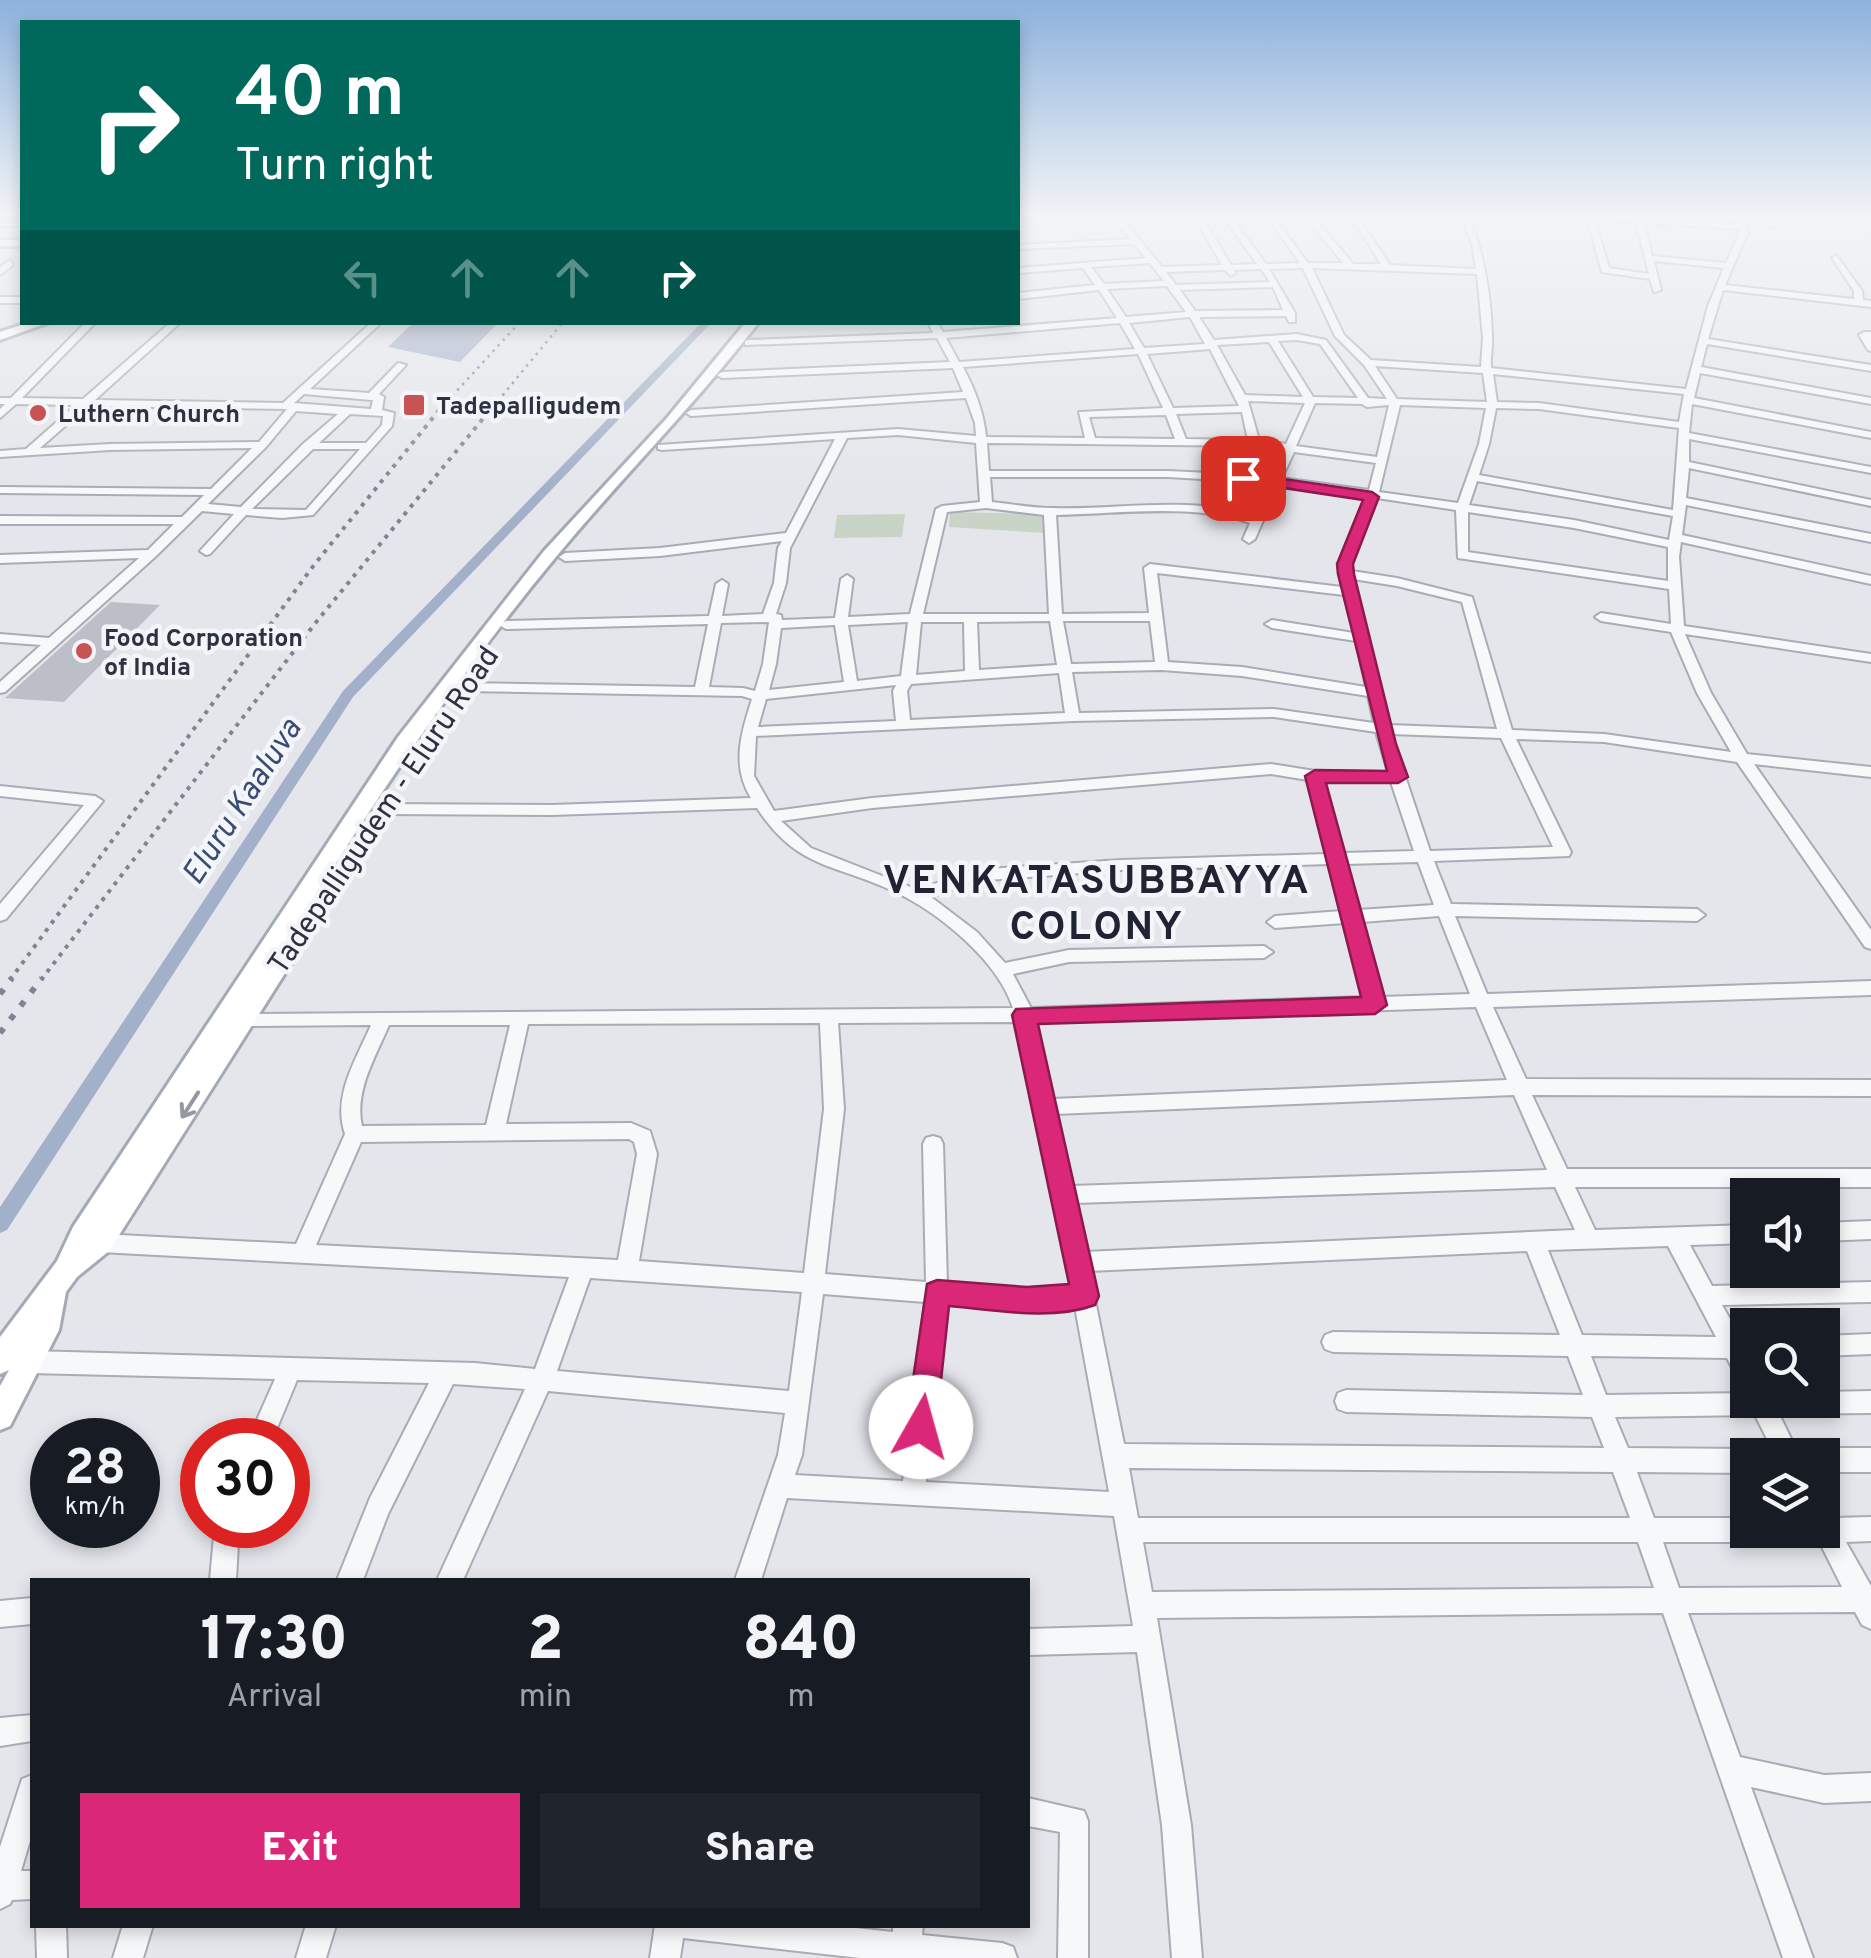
<!DOCTYPE html>
<html lang="en">
<head>
<meta charset="utf-8">
<style>
  body { margin:0; font-family:Overpass,sans-serif; background:#20242c; color:#f1f3f6; height:100vh; display:flex; flex-direction:column; font-size:38px; white-space:nowrap }
  * { box-sizing:border-box; margin:0 }
  p { font-size:32px; color:#9ea1a6 }
  .icon { flex:none; width:55px; height:55px; fill:none; stroke:currentColor; stroke-width:2; stroke-linecap:round; stroke-linejoin:round }
  .map { position:relative; flex:1; overflow:hidden }
  .details { position:absolute; left:30px; top:1578px; width:1000px; height:350px; display:flex; flex-direction:column; background:#171b24; border-radius:0px; box-shadow:0 5px 15px #0003 }
  .details>* { flex:none }
  .guide { position:absolute; left:20px; top:20px; width:1000px; height:305px; border-radius:0px; box-shadow:0 5px 15px #0003; background:#00695c; color:#fff; overflow:hidden }
  .tools { position:absolute; left:1730px; top:1178px; display:grid; gap:20px }
  .tools a { display:grid; place-items:center; width:110px; height:110px; border-radius:0px; background:#171b24; box-shadow:0 5px 15px #0003; font-size:50px }
  .speed { position:absolute; left:30px; top:1418px; display:flex; gap:20px; font-size:50px; font-weight:700; text-align:center }
  .speed>* { display:grid; place-content:center; width:130px; height:130px; border-radius:50%; background:#171b24; box-shadow:0 5px 15px #0003; line-height:1 }
  .speed small { font-size:25px; font-weight:400 }
  .speed .limit { border:15px solid #d22; background:#fff; color:#111 }
  .pin { position:absolute; display:grid; place-items:center; width:85px; height:85px; color:#fff; margin:-42px; border-radius:20px; box-shadow:0 5px 15px #0006 }
  .me { position:absolute; width:110px; margin:-55px; rotate:7deg; stroke-linejoin:round; filter:drop-shadow(0 0 8px #0008) }
  .turn { display:flex; align-items:center; gap:35px; height:210px; padding:0 50px; font-size:45px }
  .turn .icon { width:130px; height:130px; stroke-width:2.5 }
  .turn b { display:block; font-size:70px; line-height:85px }
  .lanes { display:flex; align-items:center; height:95px; padding:0 50px; background:#0003; justify-content:center; gap:50px; direction:ltr }
  .lanes .off { opacity:.35 }
  .eta { display:flex; justify-content:space-evenly; align-items:center; height:170px; text-align:center }
  .eta b { font-size:60px; font-weight:800; line-height:70px }
  .button { display:flex; gap:20px; margin-top:auto; padding:20px 50px }
  .button a { flex:1; height:115px; border-radius:0px; background:#db2777; color:#fff; font-size:40px; font-weight:800; line-height:115px; text-align:center }
  .button a+a { background:#20242c; color:#f1f3f6 }
  .map>svg:first-child { display:block }
  .green { fill:#c8d5c6 }
  .water { fill:#a2b0c9 }
  .lines { fill:none; stroke-linecap:round; stroke-linejoin:round }
  .canal { fill:#a2b0c9; fill-rule:evenodd }
  .building { fill:#bcbfc8 }
  .minor-casing { stroke:#a9acb5; stroke-width:4 }
  .major-casing { stroke:#a4a9b6; stroke-width:6 }
  .minor { fill:#f7f8fa; fill-rule:evenodd }
  .major { fill:#fff; fill-rule:evenodd }
  .rail-far2 { stroke:#7f8494; stroke-width:2.5; stroke-dasharray:2.5 5; stroke-linecap:butt }
  .rail-far1 { stroke:#7f8494; stroke-width:4; stroke-dasharray:4 6; stroke-linecap:butt }
  .rail { stroke:#7f8494; stroke-width:6; stroke-dasharray:6 11; stroke-linecap:butt }
  .oneway { stroke:#9698a1 }
  .route { fill:#db2777; stroke:#8e194d; stroke-width:2.5 }
  .poi-dot { fill:#c75354; stroke:#f4f5f9; stroke-width:4 }
  .labels { text-anchor:middle; stroke-width:9; stroke-linejoin:round; paint-order:stroke }
  .far-poi-label { font-size:25px; font-weight:bold; fill:#2d3243; stroke:#f4f5f9; text-anchor:start }
  .street-label { font-size:30px; fill:#2d3243; stroke:#f4f5f9 }
  .water-label { font-size:32px; font-style:italic; fill:#394c75; stroke:#f4f5f9 }
  .district-label { font-size:40px; font-weight:bold; letter-spacing:2.5px; fill:#1f2334; stroke:#f4f5f9 }
</style>
</head>
<body>
<div class="map">
<svg width="1871" height="1958" viewBox="0 0 1871 1958">
  <rect width="100%" height="100%" fill="#e4e6eb"/>
  <!-- green -->
  <g class="green">
    <polygon points="950,512 1044,514 1044,533 949,527"/>
    <polygon points="905,514 902,537 834,538 837,515"/>
  </g>
  <!-- water -->
  <polygon class="water" points="413,323 413,322 498,323 460,362 388,347"/>
  <g class="lines">
    <!-- canal -->
    <polygon class="canal" points="702,322 712,322 353,697 7,1230 0,1233 0,1207 343,691"/>
  </g>
  <!-- building -->
  <polygon class="building" points="111,602 160,605 64,702 5,698"/>
  <g class="lines">
    <!-- minor casing -->
    <g class="minor-casing">
      <g id="minor">
        <path d="M1110,215h9l43,52 60,-2 -29,-50h8l30,50 26,-1 -35,-49h8l36,49 34,-1 -32,-45 -24,-3h68l41,49h28l-28,-45 4,-2 33,48 86,4 -4,-25 -12,-29h8c16,38 23,80 24,121 1,11 -2,21 -1,32l195,21 22,-83 16,-38 -70,-7 7,29 -7,2 -4,-13 -48,-7 -16,-57h56l1,3 93,6 -5,-9h8l9,17 -23,53 129,14v-8l-22,-33 4,-3 26,36 1,9 8,1v6l-148,-17 -15,49 163,26v6l-164,-27 -6,23 170,31v6l-171,-31 -6,25 177,34v6l-179,-34 -3,29 182,34v6l-182,-34v23l182,38v6l-182,-38 -3,30 185,36v8l-185,-37 -4,30 189,41v8l-190,-42 -2,15 5,69 187,28v8l-186,-28 26,59 36,61 124,13v10l-117,-13 117,166v19l-6,-2 -128,-185 -133,-20 -88,-3 55,113 -2,4 -135,5 17,43 246,5 8,6 -8,6 -242,-5 32,78 384,-13v14l-378,12 33,72 345,1v16l-339,-1 35,74h304v18h-296l20,43 153,-5v18l-58,2 22,41 159,-4v20l-149,3 18,32 8,1v48l-8,-3 -13,-25 -136,-2 15,39 142,-2v7h74v-8l49,-1v22l-92,1 20,41h-24l-20,-40 -140,2 13,31 120,1 9,6h-9v18l-111,-1 17,46h94v12h44l-3,9 -9,3h-117l16,46 163,-1 -23,-46 -6,-2 -3,-9h12v-20l11,8 38,-1v24l-25,1 25,44v43l-9,-4 -7,-13 -167,1 52,144 84,18 47,-2v28l-47,2 -73,-16 62,171h-30l-120,-345 -506,5 34,207 11,133h-30l-10,-133 -25,-173 -109,3v-26l105,-3 -19,-110 -327,-18 -26,82h-26l43,-125 7,-42 -237,-22 -85,189h-26l88,-191 -72,-5 -65,130 -25,66h-26l33,-82 59,-115 -132,-3 -25,60h-24l27,-61 -246,-6 -8,-4 -3,-7 3,-7 8,-4 446,12 60,6 34,-92 -469,-25 -7,-2 -3,-7 3,-7 7,-2 196,10 49,-110c-13,-38 11,-74 26,-109l-125,1 -6,-2 -3,-5 3,-5 773,-6c-15,-48 -76,-97 -120,-117 -60,-28 -96,-22 -136,-83l-205,7 -171,-1 -8,-5 8,-5 171,1 199,-7c-20,-32 -10,-65 1,-99l-10,-3 -279,-5 -7,-4 7,-4 232,4 13,-63 -202,5 -7,-4 7,-4 203,-5 7,-32 6,-4 6,4 -6,32 41,-2 11,-31 4,-35 4,-7 -122,15 -95,5 -6,-4 6,-4 95,-5 126,-15 49,-94 -173,11 -4,-1v-4l240,-16 78,7 -1,-13 -9,-25 -275,18 -5,-3 5,-3 272,-18 -10,-24 -231,10 -5,-3 5,-3 228,-10 -13,-24 -192,7v-4l3,-1 185,-7 -5,-11h9l6,10 174,-14 -18,-28 -81,9v-6l77,-8 -12,-17 -65,5v-5l128,-10 -12,-14 -116,5v-4l113,-6zM1275,219l33,1 35,43h-35zM1595,220l41,2 13,52 -40,-6zM1644,223l95,6 1,3 -14,31 -74,-7zM1150,263l14,18 -60,3 -13,-17zM1303,268l32,68 29,29 23,34 -19,-1 -42,-58 -29,-6 -83,6 -15,-23 87,-1 3,6h6v-9l-26,-44zM1312,268l165,6 6,64 -2,29 -110,-7 -27,-25zM1261,269l9,13 -94,3 -10,-13 59,-2 6,6 4,-3 -1,-3zM1167,286l19,26 -60,5 -19,-28zM1273,287l10,23 -88,1 -15,-21zM1190,317l15,27 -61,4 -15,-25zM1120,323l15,26 -176,13 -13,-24zM1297,340l23,4 38,54 -45,-1 -35,-56zM1269,342l34,55 -58,-2 -28,-50zM1210,349l29,57 -66,2 -26,-54zM1138,354l25,54 -84,4 6,26 -99,-1c-2,-25 -12,-49 -23,-70zM1375,366l108,7 4,29 -90,-3zM1493,374l191,20 -5,28 -140,-19 -42,-1zM1248,401l57,2 -19,41 -27,-4zM1315,403l47,1 5,3 22,-2 -12,52 -81,-11zM1400,405l86,3 -7,36 -21,59 -79,-11zM1496,408l43,1 140,19 -6,82 -194,-35 10,-31zM1242,412l6,28 -62,-1 -10,-25zM1166,415l9,24 -80,-1 -6,-21zM898,435l78,8 4,59 -38,4 -6,3 -26,105 -62,3 5,-38 -6,-4 -6,4 -6,39 -53,2 -1,-5 -5,-1 10,-31 4,-35 57,-110zM987,443l267,3 29,4 -11,26 -104,-5h-179zM1294,452l82,11 -7,27 -87,-12zM990,477h178l101,6 -15,33c-64,-21 -135,-6 -201,-8 -20,0 -41,-4 -61,-6zM1477,481l196,35 -4,24 -95,-20 -105,-15zM1279,484l87,13 -27,68 3,22 -192,-23 -6,4 5,45 -87,1 -6,-99c61,-1 137,-12 194,8l-7,16 6,4 6,-4zM1377,498l79,12 2,48 211,31 2,35 -70,-11 -6,4 6,4 70,11 26,61 34,59 -127,-18 -92,-4 -40,-133 -75,-19 -45,-7 -1,-6zM986,508l58,7 5,99h-126l24,-102zM1468,512l106,16 94,19v34l-200,-29zM1157,573l187,22 10,38 -82,-13 -7,4 7,4 84,13 10,46 -124,-20 -74,-5zM1353,579l44,7 65,16 35,127 -108,-4zM1050,621l7,44 -78,5 -2,-48zM1063,621h87l5,41 -84,2zM769,622l-6,42 -8,27 -12,-3 -34,-1 12,-64zM908,622l-7,54 -44,5 -9,-56zM921,622h43l1,49 -49,4zM835,625l9,57 -75,8 7,-26 5,-36zM1162,670l80,6 126,20 6,27 -100,-14 -195,4 -7,-41zM1059,673l6,40 -155,7 -3,-29 4,-7zM896,685l-3,6 3,30 -138,6 8,-28zM1274,717l102,15 12,40 -73,-1 -44,-7 -399,34 -98,13 -20,-35 2,-40 317,-15zM1391,734l110,4 52,109 -123,4zM1271,774l37,6 19,74 -206,6 -148,10 -55,20 -107,-42 -30,-27 91,-13zM1324,781l67,1 23,69 -71,2zM1418,862l16,43 -76,5 -12,-46zM1330,864l12,47 -67,5 -8,6 8,6 70,-5 19,74 -333,11 -18,-34 56,-12 195,-4 9,-6 -9,-6 -195,4 -64,13 -28,-31 -46,-35 44,-16 146,-11zM1439,916l31,78 -88,3 -20,-75zM1476,1007l31,73 -455,19 -18,-77zM1016,1022l55,265 -44,3 -80,-6 -4,-140 -3,-6 -7,-2 -7,2 -3,6 3,138 -101,-8 19,-165 -6,-86zM820,1023l4,86 -20,164 -165,-12 18,-107 -7,-23 -19,-8 -125,1 22,-100zM389,1025h121l-24,100 -124,1c-8,-35 14,-70 27,-101zM1514,1095l33,75 -476,16 -16,-72zM629,1139l5,3 3,12 -19,106 -302,-15 45,-103zM1555,1187l20,43 -490,22 -10,-49zM1668,1246l48,91 -134,-2 -34,-85zM1527,1251l33,84 -227,-3 -8,3 -3,7 3,7 8,3 235,4 15,39 -237,-5 -8,3 -3,8 3,8 8,3 246,5 12,31 -480,-4 -29,-144 2,-4 -8,-25zM590,1278l212,14 -13,99 -232,-20zM823,1294l102,8 -22,179 -108,-6 7,-20zM947,1303l80,7 48,-3 34,185 -183,-10zM1129,1468l484,4 17,46h-492zM1143,1542h495l16,46 -502,4z"/>
        <polygon points="1764,215 1772,215 1773,227 1767,227"/>
        <polygon points="1863,215 1871,215 1871,221"/>
        <rect x="0" y="222" width="22" height="4"/>
        <polygon points="10,260 13,265 0,275 0,267"/>
        <rect x="0" y="297" width="22" height="6"/>
        <path d="M86,322h10l-74,76 61,1 88,-77h10l-86,78 188,3 89,-81h10l-72,67 59,4 29,-30 8,2 -27,29 5,3 -2,13 12,3 -2,13 -79,89 -31,3 -36,-3 -36,39 -4,1 -6,-4 34,-37 -32,-3 -47,46 -150,135 -5,1v-11l41,-37 -41,-3v-8l49,4 90,-80 -139,5v-8l148,-5 26,-26h-174v-8l182,1 22,-22 -204,-2v-6l211,2 41,-41 -142,2 -110,7v-6l26,-2 50,-44 -60,-1 -16,14v-9l5,-5h-5v-6h11zM304,394l67,6h2l-2,9 -77,-6zM88,406l199,3 -28,33 -149,2 -70,4zM296,411l42,3 -35,30 -62,63 -33,-3 58,-57zM350,414l33,2 -1,9 -16,18h-47zM313,449h47l-54,61 -54,-1z"/>
        <polygon points="1864,332 1871,332 1871,351 1868,350 1859,335"/>
        <polygon points="0,786 95,796 103,801 6,919 0,921 0,904 84,805 0,796"/>
        <polygon points="1871,1221 1871,1239 1822,1241 1822,1223"/>
        <polygon points="1871,1334 1871,1354 1822,1356 1822,1336"/>
        <polygon points="1822,1448 1871,1448 1871,1472 1822,1472 1822,1455 1812,1455"/>
        <polygon points="215,1525 239,1525 236,1580 210,1580"/>
        <polygon points="32,1598 32,1624 0,1627 0,1601"/>
        <polygon points="32,1715 32,1741 0,1746 0,1718"/>
        <polygon points="32,1775 32,1834 21,1871 32,1871 32,1899 12,1900 10,1904 0,1909 0,1847 22,1779"/>
        <polygon points="1028,1798 1084,1811 1088,1821 1088,1958 1058,1958 1060,1832 1028,1826"/>
        <polygon points="36,1925 66,1925 67,1958 37,1958"/>
        <polygon points="123,1925 153,1925 143,1958 113,1958"/>
        <polygon points="306,1925 336,1925 326,1958 296,1958"/>
        <polygon points="655,1925 828,1925 893,1932 893,1925 923,1925 922,1935 1002,1943 1013,1947 1017,1958 860,1958 683,1938 680,1958 650,1958"/>
      </g>
    </g>
    <!-- major casing -->
    <g class="major-casing">
      <g id="major">
        <rect x="0" y="240" width="22" height="6"/>
        <polygon points="30,322 50,322 0,340 0,332"/>
        <path d="M746,322h13c-64,83 -138,156 -204,236 -85,102 -159,211 -230,322l12,1 3,5 -3,5 -228,360 -32,26 -11,15 -7,38 -49,96 -10,4v-44l9,-16 -9,4v-37l57,-76 16,-34 325,-490 146,-186 123,-133z"/>
      </g>
    </g>
    <!-- minor -->
    <use href="#minor" class="minor"/>
    <!-- major -->
    <use href="#major" class="major"/>
    <!-- rail-far2 -->
    <g class="rail-far2">
      <polyline points="442,407 520,322"/>
      <polyline points="493,407 563,322"/>
    </g>
    <!-- rail-far1 -->
    <g class="rail-far1">
      <polyline points="10,980 314,565 444,404"/>
      <polyline points="41,980 317,621 495,404"/>
    </g>
    <!-- rail -->
    <g class="rail">
      <polyline points="0,994 12,978"/>
      <polyline points="0,1033 42,978"/>
    </g>
  </g>
  <!-- one-way arrows -->
  <defs><path id="oneway-shaft" d="M-6 0H5M1.5-3L5.5 0L1.5 3" fill="none" stroke-width="1.6" stroke-linecap="round" stroke-linejoin="round" transform="scale(2.5)"/></defs>
  <use class="oneway" href="#oneway-shaft" transform="translate(190 1105) rotate(123)"/>
  <!-- sky -->
  <linearGradient id="sky" x2="0" y2="1"><stop stop-color="#8cb2dc"/><stop offset="0.44" stop-color="#f3f4f6"/><stop offset="1" stop-color="#f3f4f6" stop-opacity="0"/></linearGradient>
  <rect width="1871" height="490" fill="url(#sky)"/>
  <!-- route -->
  <path class="route" d="M1243,473l129,19 7,5 -26,67 1,10 42,170 12,33 -10,6h-72l61,222 -12,9 -337,10 61,272 -4,9c-43,16 -100,5 -146,1l-13,121 -4,10 -11,5 -11,-5 -4,-10 21,-143 10,-4 90,7 42,-3 -57,-269 4,-6 345,-12 -56,-221 10,-6 72,1 -49,-197 -1,-10 26,-64 -125,-19v-6z"/>
  <!-- markers -->
  <g class="poi-dot">
    <rect x="402" y="393" width="24" height="24" rx="5"/>
    <circle cx="38" cy="413" r="10"/>
    <circle cx="84" cy="651" r="10"/>
  </g>
  <g class="labels">
    <!-- far-poi labels -->
    <g class="far-poi-label">
      <text x="436" y="414">Tadepalligudem</text>
      <text x="58" y="422">Luthern Church</text>
      <text x="104" y="646">Food Corporation<tspan x="104" dy="29">of India</tspan></text>
    </g>
    <!-- street labels -->
    <g class="street-label">
      <text transform="translate(383 810) rotate(-56)" y="10">Tadepalligudem - Eluru Road</text>
    </g>
    <!-- water labels -->
    <g class="water-label">
      <text transform="translate(241 801) rotate(-57)" y="11">Eluru Kaaluva</text>
    </g>
    <!-- district labels -->
    <g class="district-label">
      <text x="1097" y="893">VENKATASUBBAYYA<tspan x="1097" dy="46">COLONY</tspan></text>
    </g>
  </g>
</svg>
<div class="tools">
<a><svg class="icon" aria-label="sound" viewBox="0 0 24 24"><path d="M4 9h4l5-4v14l-5-4H4zM17 9q2 3 0 6"/></svg></a>
<a><svg class="icon" aria-label="search" viewBox="0 0 24 24"><circle cx="10" cy="10" r="6"/><path d="M15 15l6 6"/></svg></a>
<a><svg class="icon" aria-label="layers" viewBox="0 0 24 24"><path d="M12 4l9 5-9 5-9-5zM3 14l9 5 9-5"/></svg></a>
</div>
<div class="speed"><div>28<small>km/h</small></div><div class="limit">30</div></div>
<div class="pin" style="left:1243px;top:478px;background:#d93025"><svg class="icon" aria-label="arrive" viewBox="0 0 24 24"><path d="M6 21V4h12l-3 4 3 4H6"/></svg></div>
<svg class="me" style="left:921px;top:1427px" viewBox="-20 -20 40 40"><circle r="19" fill="#fff"/><path d="M0-13L10 11 0 6-10 11z" fill="#db2777"/></svg>
<div class="guide">
<div class="turn"><svg class="icon" aria-label="right" viewBox="0 0 24 24"><path d="M7 20v-9h11M14 6l5 5-5 5"/></svg><div><b>40 m</b>Turn right</div></div>
<div class="lanes"><svg class="icon off" aria-label="left" viewBox="0 0 24 24"><path d="M17 20v-9H6M10 6l-5 5 5 5"/></svg><svg class="icon off" aria-label="ahead" viewBox="0 0 24 24"><path d="M12 20V5M6 11l6-6 6 6"/></svg><svg class="icon off" aria-label="ahead" viewBox="0 0 24 24"><path d="M12 20V5M6 11l6-6 6 6"/></svg><svg class="icon" aria-label="right" viewBox="0 0 24 24"><path d="M7 20v-9h11M14 6l5 5-5 5"/></svg></div>
</div>
<section class="details">
<div class="eta">
<div><b>17:30</b><p>Arrival</p></div>
<div><b>2</b><p>min</p></div>
<div><b>840</b><p>m</p></div>
</div>
<div class="button"><a>Exit</a><a>Share</a></div>
</section>
</div>
</body>
</html>
